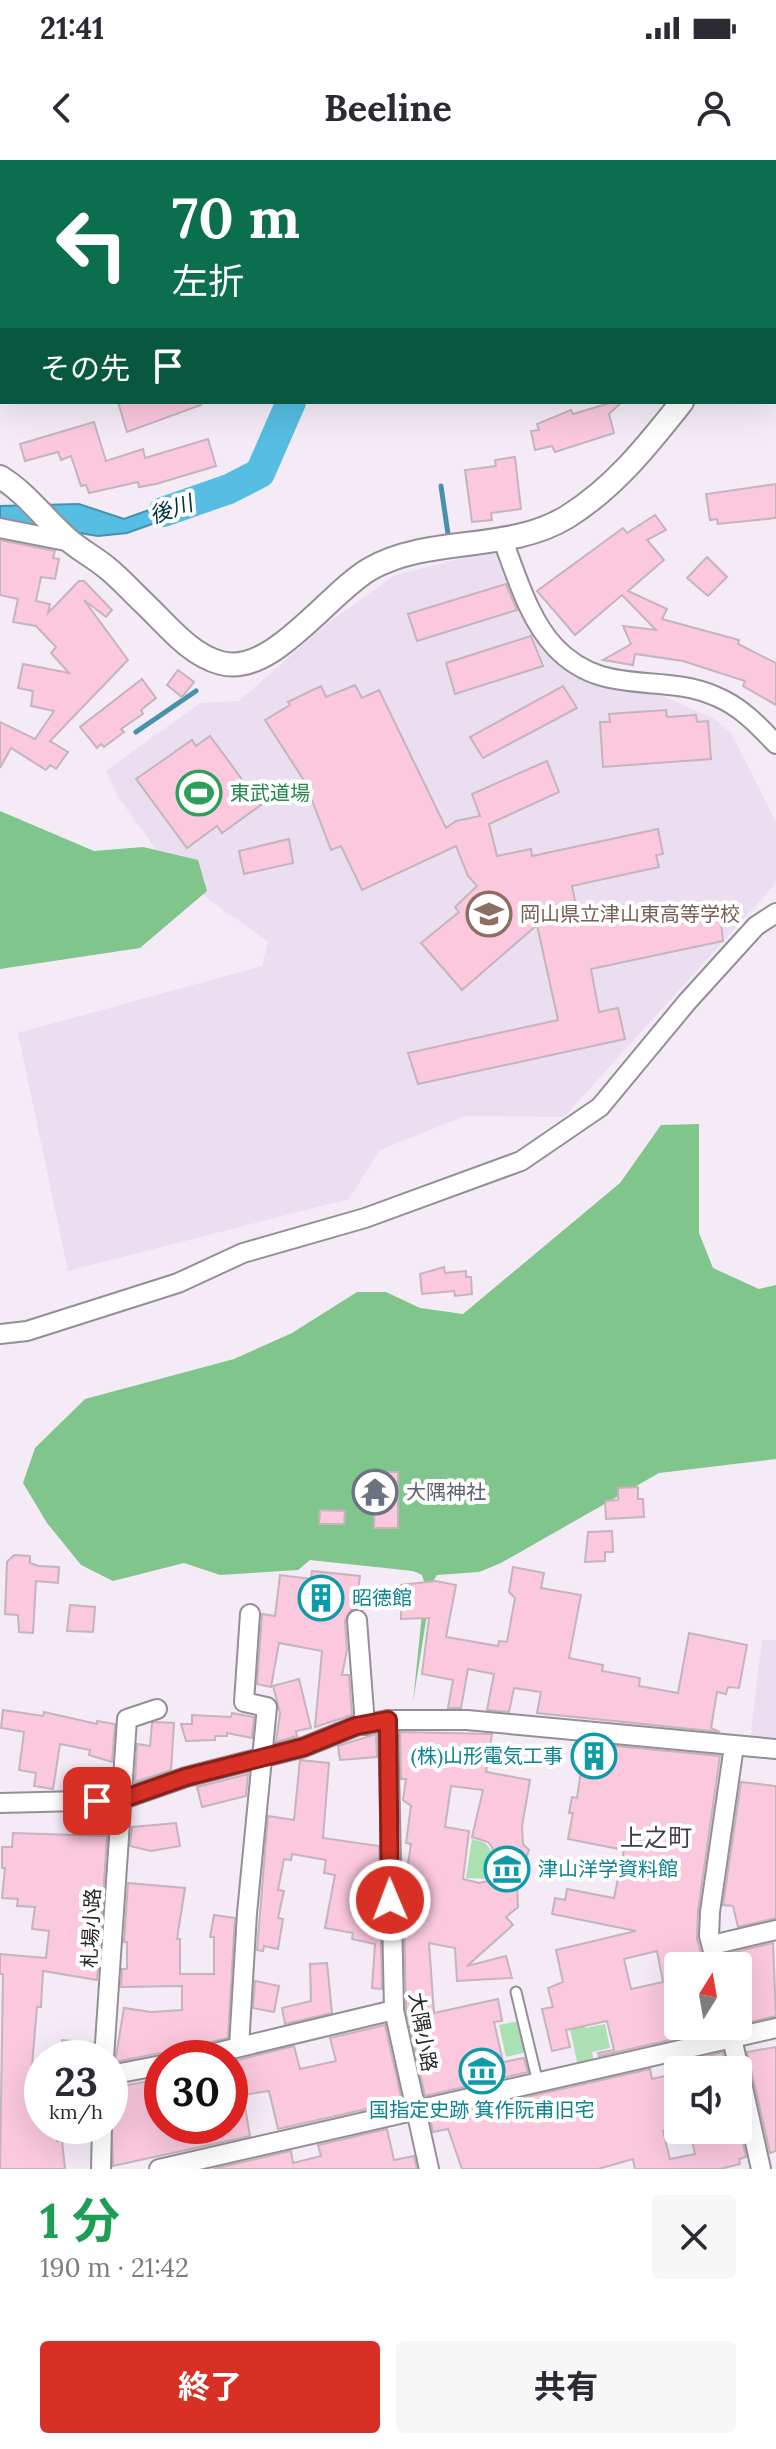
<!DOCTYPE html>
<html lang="ja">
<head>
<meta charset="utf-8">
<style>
  body { margin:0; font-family:Lora,"Noto Sans JP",serif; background:#f7f7f7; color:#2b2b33; height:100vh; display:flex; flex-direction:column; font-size:30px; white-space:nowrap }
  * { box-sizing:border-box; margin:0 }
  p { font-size:26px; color:#7c7c81 }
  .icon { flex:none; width:44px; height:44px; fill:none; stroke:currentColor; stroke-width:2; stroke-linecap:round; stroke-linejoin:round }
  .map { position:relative; height:2009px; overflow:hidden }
  .panel { display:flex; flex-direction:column; background:#fff; flex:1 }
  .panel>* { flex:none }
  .guide { position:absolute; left:0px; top:0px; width:776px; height:244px; box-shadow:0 8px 32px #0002; background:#0b6e4f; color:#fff; overflow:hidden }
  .needle { width:52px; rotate:11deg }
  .tools { position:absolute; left:664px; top:1792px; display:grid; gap:16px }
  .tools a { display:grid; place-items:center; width:88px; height:88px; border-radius:8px; background:#fff; box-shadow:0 8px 32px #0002; font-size:40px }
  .speed { position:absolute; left:24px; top:1880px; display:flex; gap:16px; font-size:40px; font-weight:700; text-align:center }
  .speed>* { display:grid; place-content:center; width:104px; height:104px; border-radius:50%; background:#fff; box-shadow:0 8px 32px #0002; line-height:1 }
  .speed small { font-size:20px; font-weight:400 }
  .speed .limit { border:12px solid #d22; background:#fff; color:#111 }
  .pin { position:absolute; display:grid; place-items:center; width:68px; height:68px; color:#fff; margin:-34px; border-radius:16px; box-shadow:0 4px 12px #0006 }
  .me { position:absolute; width:88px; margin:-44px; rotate:359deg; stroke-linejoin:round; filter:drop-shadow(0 0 6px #0008) }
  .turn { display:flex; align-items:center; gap:28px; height:168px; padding:0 40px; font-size:36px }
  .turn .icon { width:104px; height:104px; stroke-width:2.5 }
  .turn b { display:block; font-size:56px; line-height:68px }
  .then { display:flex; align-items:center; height:76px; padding:0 40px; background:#0003; gap:16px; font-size:30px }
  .round { display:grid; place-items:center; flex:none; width:84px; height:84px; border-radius:8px; background:#f7f7f7 }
  .overview { display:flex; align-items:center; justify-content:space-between; height:136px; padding:0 40px }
  h1 { font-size:48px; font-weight:700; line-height:60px; color:#1e9e55 }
  .cta { display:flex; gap:16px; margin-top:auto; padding:16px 40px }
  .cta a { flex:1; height:92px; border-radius:8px; background:#d93025; color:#fff; font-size:32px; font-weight:700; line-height:92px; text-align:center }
  .cta a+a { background:#f7f7f7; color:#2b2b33 }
  .status { display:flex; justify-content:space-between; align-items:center; height:56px; padding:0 40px; background:#fff; direction:ltr }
  .status svg { height:22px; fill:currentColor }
  header { display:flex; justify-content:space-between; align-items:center; height:104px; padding:0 40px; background:#fff; font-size:36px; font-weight:700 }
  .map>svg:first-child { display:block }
  .built { fill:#ebdef0 }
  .green { fill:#abe0b2 }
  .forest { fill:#80c58b }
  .water { fill:#56bee2; stroke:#4890ab; stroke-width:2 }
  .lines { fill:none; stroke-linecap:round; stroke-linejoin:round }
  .stream { stroke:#4890ab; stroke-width:5 }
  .river { stroke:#56bee2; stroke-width:30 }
  .building { fill:#fbc8de; stroke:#c3b5ba; stroke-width:2; fill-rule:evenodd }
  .service-casing { stroke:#958e98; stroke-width:13 }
  .minor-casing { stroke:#958e98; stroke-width:22 }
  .tertiary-casing { stroke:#958e98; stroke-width:26 }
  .service { stroke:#fff; stroke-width:9 }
  .minor { stroke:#fff; stroke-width:18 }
  .tertiary { stroke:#fff; stroke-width:22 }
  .route-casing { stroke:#8d1f18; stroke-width:20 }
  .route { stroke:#d93025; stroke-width:14 }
  .labels { text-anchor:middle; stroke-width:8; stroke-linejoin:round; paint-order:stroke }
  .leisure-label { font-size:20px; fill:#27864d; stroke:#fff; text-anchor:start }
  .education-label { font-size:20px; fill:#785e54; stroke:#fff; text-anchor:start }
  .worship-label { font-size:20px; fill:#5b616d; stroke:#fff; text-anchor:start }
  .culture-label { font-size:20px; fill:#0d838f; stroke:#fff; text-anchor:start }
  .street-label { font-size:20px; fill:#29262a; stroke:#fff }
  .water-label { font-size:22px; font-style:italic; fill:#002f3e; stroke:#fff }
  .quarter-label { font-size:24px; fill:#433c46; stroke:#fff }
</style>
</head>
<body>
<div class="status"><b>21:41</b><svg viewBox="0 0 49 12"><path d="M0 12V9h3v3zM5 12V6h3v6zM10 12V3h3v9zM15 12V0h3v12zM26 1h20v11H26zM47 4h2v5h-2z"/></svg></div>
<header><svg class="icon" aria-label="back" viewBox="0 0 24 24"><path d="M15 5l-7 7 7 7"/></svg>Beeline<svg class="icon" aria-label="person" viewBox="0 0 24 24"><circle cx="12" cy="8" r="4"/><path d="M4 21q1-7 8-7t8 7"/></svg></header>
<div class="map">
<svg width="776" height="2009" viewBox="0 0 776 2009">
  <rect width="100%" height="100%" fill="#f4ebf7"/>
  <!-- built -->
  <g class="built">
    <polygon points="479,394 496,394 582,515 603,526 656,533 713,558 731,573 776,662 776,723 564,957 465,956 380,990 349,1039 68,1111 18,873 262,806 268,782 175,715 118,637 106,611 200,543 239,541 328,463 395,415"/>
    <polygon points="762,1480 776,1480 776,1584 750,1581"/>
  </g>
  <!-- green -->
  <g class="green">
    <path d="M472,1679l13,4c10,10 13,25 2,36l-21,-1z"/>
    <polygon points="581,1844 586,1868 605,1864 610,1888 592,1892 594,1902 578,1906 565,1847"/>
    <polygon points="519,1861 527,1892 506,1897 499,1865"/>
  </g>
  <!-- forest -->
  <g class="forest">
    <polygon points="0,651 94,691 143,687 198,700 207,731 140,788 0,809"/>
    <polygon points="699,964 699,1073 713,1108 759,1129 776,1125 776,1299 659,1313 501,1403 479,1412 437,1415 432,1423 413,1542 425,1424 422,1415 413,1411 310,1400 298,1410 220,1415 184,1403 113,1421 81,1405 47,1363 23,1323 35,1288 85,1239 234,1199 292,1173 357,1132 386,1132 420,1148 463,1154 620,1023 661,965"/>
  </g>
  <!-- water -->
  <polygon class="water" points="199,332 203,346 127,373 98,376 0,360 0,346 79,344 124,359"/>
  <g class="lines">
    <!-- stream -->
    <g class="stream">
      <polyline points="441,326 448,374"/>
      <polyline points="136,572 196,531"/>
    </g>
    <!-- river -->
    <g class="river">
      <polyline points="774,56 776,54"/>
      <polyline points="163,352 229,329 260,313 291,242"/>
    </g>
  </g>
  <!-- building -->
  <g class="building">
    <polygon points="118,242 200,242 201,245 127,272"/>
    <polygon points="613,242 622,242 609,254 614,273 555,292 552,286 535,290 531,271 539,270 537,264 571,250 573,254"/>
    <polygon points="94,262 106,301 143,289 145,298 208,279 216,306 156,324 139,327 138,322 89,333 86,325 81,326 71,296 61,300 58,292 25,301 20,284"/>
    <polygon points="515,297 521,349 491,353 492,360 472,362 465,310 496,306 495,300"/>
    <polygon points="776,324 776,358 718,364 717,359 710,360 706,334"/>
    <polygon points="655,355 666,370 647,380 664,400 628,431 667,449 662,459 739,480 738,484 776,503 776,545 743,526 745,521 683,501 635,494 633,505 603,500 631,484 623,466 656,470 622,435 575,475 537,431 623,368 627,373"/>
    <polygon points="0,380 55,391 53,398 59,399 55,419 41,417 36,441 50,444 48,453 79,421 84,421 112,450 106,457 84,440 128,500 50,581 68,592 56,609 50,605 46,610 11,588 0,608 0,562 35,579 54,551 31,546 33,531 18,528 23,504 69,513 51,493 56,487 36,466 13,462 18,439 0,435"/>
    <polygon points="707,397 727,417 708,436 687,418"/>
    <polygon points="506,424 517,450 417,481 408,454"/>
    <polygon points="531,476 543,506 455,534 446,503"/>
    <polygon points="178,510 194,522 182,537 167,525"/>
    <polygon points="142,519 156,538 141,550 143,554 121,569 124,572 104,587 101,584 97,588 80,567"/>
    <polygon points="355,525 362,538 379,530 446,668 456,661 480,656 472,634 547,601 559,632 489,664 497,696 531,689 532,696 658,669 663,694 656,695 659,707 572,726 579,760 624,754 626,763 719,744 723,781 591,809 599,852 618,848 625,879 418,924 408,893 558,860 537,765 462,830 421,783 459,752 455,747 477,726 468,716 456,686 362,730 341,686 331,690 305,622 265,560 290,545 288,542 321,526 326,537"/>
    <polygon points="563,526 577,548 483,598 470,577"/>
    <polygon points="666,550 667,557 696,555 697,562 708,561 711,599 603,607 600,562 610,562 609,554"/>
    <polygon points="210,576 261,645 222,673 217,666 187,688 136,619 192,580 196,586"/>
    <polygon points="289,679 293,703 244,714 239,691"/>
    <polygon points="444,1107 445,1113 466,1111 466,1117 471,1117 472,1134 455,1136 454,1131 422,1134 420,1114"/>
    <polygon points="375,1312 398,1312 398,1368 374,1368"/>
    <polygon points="638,1327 638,1339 643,1339 644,1357 606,1359 605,1341 618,1340 618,1328"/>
    <polygon points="320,1350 345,1351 344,1364 319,1364"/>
    <polygon points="612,1371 613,1392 605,1392 605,1401 585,1402 588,1372"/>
    <polygon points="14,1395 30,1396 30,1403 39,1406 59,1407 58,1423 36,1421 33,1473 19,1472 18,1455 5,1454 7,1402"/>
    <polygon points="513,1407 544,1413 541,1428 581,1435 569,1498 603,1505 602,1511 640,1518 639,1526 678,1533 689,1473 747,1485 739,1528 728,1527 726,1534 717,1532 711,1568 720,1572 537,1553 541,1532 514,1528 509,1552 487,1550 494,1514 468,1509 461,1548 448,1548 453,1520 422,1514 429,1458 401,1459 401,1425 436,1421 456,1425 446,1477 498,1486 499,1481 507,1482 515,1438 509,1432"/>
    <polygon points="312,1411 360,1416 358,1430 365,1431 363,1450 351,1450 345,1460 347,1490 342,1515 349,1515 352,1555 315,1567 322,1491 279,1483 271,1527 257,1524 262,1454 275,1456 280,1415 311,1419"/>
    <polygon points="70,1445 95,1447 93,1472 67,1471"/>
    <polygon points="299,1519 311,1568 296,1571 297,1576 276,1582 280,1553 273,1526"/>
    <polygon points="3,1550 43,1556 44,1552 97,1564 97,1561 115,1564 112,1602 89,1595 90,1590 60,1584 53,1629 34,1626 36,1613 19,1610 24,1572 1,1568"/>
    <polygon points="232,1553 254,1557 252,1578 227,1573 227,1576 215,1576 215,1580 186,1581 181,1564 192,1564 192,1555 231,1557"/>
    <polygon points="157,1562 174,1563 171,1610 135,1622 137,1584 150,1586 152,1563"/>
    <path d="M400,1572l92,2 -6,38 44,8 -8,46 1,18 6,6 -8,22 5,9 -9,4 1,22 -12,10 7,8 -46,41 39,-10 6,22 -55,3 -2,-33 -26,-5 5,70 64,-14 4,22 -8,1 9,40 21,-4 4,14 -103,24 -19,-87 -3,-139 4,1 4,-27 -5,-1 5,-37 -8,-6 3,-21h-5zM451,1626l32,4 -11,47 16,5 4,5 4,16 -4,17 -13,3 -16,-4 6,-48 -24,-4z"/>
    <polygon points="376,1574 377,1597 340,1600 338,1586"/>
    <path d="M585,1583l135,13 -22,155 -1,28 8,27h-27v60h40v3l-119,27 -1,-3 16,-3 -7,-29 -41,9 4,17 -18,4 -10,-42 11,-2 -5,-19 15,-6 -7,-32 80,-19 -84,-17 3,-16 10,2 2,-11 47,9 10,-48 -56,-11 5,-26h-4l3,-16 5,1zM657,1791l6,31 -32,7 -7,-30z"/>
    <polygon points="300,1600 329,1603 323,1678 379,1686 382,1829 372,1828 375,1784 352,1779 353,1773 325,1768 335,1715 324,1713 326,1700 292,1694 291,1700 284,1699 278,1730 284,1731 278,1758 283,1759 278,1789 264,1786 263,1791 257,1790 268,1656 294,1660"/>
    <polygon points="248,1614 246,1636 202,1647 197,1627"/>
    <polygon points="741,1622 776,1626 776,1758 738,1767 733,1746 723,1745"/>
    <polygon points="176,1663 180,1686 151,1691 130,1686 132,1667"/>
    <polygon points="105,1664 108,1664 100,1779 94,1809 98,1809 97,1820 43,1811 41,1847 37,1847 29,1941 42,1942 41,1966 60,1966 57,1981 62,1981 65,2009 0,2009 3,1814 0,1814 0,1794 46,1798 49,1771 32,1769 35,1747 17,1746 18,1739 2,1738 5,1708 2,1708 2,1687 12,1687 13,1673 105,1676"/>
    <polygon points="128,1723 185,1728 177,1779 180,1779 180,1814 214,1814 214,1777 210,1777 214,1755 235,1758 228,1878 190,1887 182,1895 171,1898 160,1893 115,1902 124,1848 151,1852 182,1850 182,1826 121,1827 122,1809 127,1809 127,1782 124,1782"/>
    <polygon points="773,1783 776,1856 741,1864 738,1806 729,1806 726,1794"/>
    <polygon points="327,1803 332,1853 285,1864 282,1848 311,1841 310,1804"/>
    <polygon points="255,1821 279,1826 274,1852 253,1848"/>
    <polygon points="385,1865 402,1941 278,1969 269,1931 243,1935 250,1976 113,2006 110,1928 162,1919 162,1966 231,1966 230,1902 294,1886 300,1909 336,1901 330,1878"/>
    <polygon points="62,1880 93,1883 92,1898 61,1898"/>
    <polygon points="776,1887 776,1991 770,1993 747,1892"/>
    <polygon points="723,1892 727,1910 703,1910 701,1898"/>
    <polygon points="650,1909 652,1919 678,1913 678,1968 663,1971 670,1999 695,1994 690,1970 710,1970 711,1975 738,1970 738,1961 746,1997 739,1999 740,2004 720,2009 635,2009 633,1999 598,2009 462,2009 448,1969 433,1972 430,1959"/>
    <polygon points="387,1969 394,2000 414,1996 417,2009 213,2009 291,1991 293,2003 321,1996 318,1985"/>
  </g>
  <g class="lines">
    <!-- service casing -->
    <g class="service-casing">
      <polyline id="service" points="516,1832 538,1923"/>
    </g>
    <!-- minor casing -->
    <g class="minor-casing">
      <g id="minor">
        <polyline points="298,0 314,2"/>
        <polyline points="774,142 776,142"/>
        <polyline points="0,368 71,382"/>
        <path d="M502,378c14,36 26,80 53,109 48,51 104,25 160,49 25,10 42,28 61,48"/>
        <polyline points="0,1174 27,1171 178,1123 243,1093 365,1058 521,1001 600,947 687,842 756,766 776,753"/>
        <polyline points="357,1460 365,1565"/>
        <polyline points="388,1560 394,1850 429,2009"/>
        <polyline points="0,1643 120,1640 186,1617 304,1587 356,1566 388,1560 467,1560 776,1589"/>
        <polyline points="712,1785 776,1770"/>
        <polyline points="717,1806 709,1776 710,1752 734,1586"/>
        <polyline points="730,1869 761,2009"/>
        <polyline points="239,1887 247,1753 267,1547 244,1542 250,1454"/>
        <polyline points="104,1898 127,1559 157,1549"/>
        <polyline points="194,1898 394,1850"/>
        <polyline points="110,1915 162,1905"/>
        <polyline points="101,2009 102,1966"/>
        <polyline points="159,2009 776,1868"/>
      </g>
    </g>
    <!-- tertiary casing -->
    <g class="tertiary-casing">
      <g id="tertiary">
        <polyline points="185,2 190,0"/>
        <polyline points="240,2 244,0"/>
        <polyline points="0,72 2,72"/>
        <polyline points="0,91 2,91"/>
        <polyline points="774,112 776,109"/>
        <path d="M0,317c28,17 46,44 71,65 11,9 24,16 35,25 14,11 26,25 39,37 22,21 45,51 76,59 51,14 107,-70 149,-94 60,-34 138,-16 197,-52 48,-30 80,-71 115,-115"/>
      </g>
    </g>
    <!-- service -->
    <use href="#service" class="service"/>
    <!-- minor -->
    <use href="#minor" class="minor"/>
    <!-- tertiary -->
    <use href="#tertiary" class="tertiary"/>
  </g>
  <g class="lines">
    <!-- route casing -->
    <g class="route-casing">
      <polyline id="route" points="97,1641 120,1640 186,1617 304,1587 356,1566 388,1560 390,1740"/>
    </g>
    <!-- route -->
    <use href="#route" class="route"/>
  </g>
  <!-- icons -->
  <defs>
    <g id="stadium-ring" transform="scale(2.3)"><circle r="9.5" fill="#fff" stroke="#2e9e5b" stroke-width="1.5"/><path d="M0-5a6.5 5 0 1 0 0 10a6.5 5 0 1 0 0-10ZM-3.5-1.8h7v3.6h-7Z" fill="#2e9e5b"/></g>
    <g id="school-ring" transform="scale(2.3)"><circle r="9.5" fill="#fff" stroke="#8d6e63" stroke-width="1.5"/><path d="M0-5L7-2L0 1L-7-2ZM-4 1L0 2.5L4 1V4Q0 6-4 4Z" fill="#8d6e63"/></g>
    <g id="temple-ring" transform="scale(2.3)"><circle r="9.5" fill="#fff" stroke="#6b7280" stroke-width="1.5"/><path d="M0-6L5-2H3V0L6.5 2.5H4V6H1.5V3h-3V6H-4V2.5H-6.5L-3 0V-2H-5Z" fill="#6b7280"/></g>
    <g id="building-ring" transform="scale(2.3)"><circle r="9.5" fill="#fff" stroke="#0f9aa8" stroke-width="1.5"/><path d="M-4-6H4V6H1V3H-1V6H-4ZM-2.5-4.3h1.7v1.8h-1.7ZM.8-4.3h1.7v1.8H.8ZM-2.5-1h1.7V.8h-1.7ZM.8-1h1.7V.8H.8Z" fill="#0f9aa8"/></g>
    <g id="museum-ring" transform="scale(2.3)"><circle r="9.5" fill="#fff" stroke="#0f9aa8" stroke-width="1.5"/><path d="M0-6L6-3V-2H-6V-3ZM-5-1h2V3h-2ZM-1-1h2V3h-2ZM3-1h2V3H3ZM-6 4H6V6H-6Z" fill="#0f9aa8"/></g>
  </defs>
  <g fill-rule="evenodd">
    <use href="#stadium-ring" x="199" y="633"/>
    <use href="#school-ring" x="489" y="754"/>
    <use href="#temple-ring" x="375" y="1332"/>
    <use href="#building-ring" x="321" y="1438"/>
    <use href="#building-ring" x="594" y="1596"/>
    <use href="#museum-ring" x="507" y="1709"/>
    <use href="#museum-ring" x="482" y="1911"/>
  </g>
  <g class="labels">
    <!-- leisure labels -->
    <g class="leisure-label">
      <text x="230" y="640">東武道場</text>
    </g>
    <!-- education labels -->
    <g class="education-label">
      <text x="520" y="761">岡山県立津山東高等学校</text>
    </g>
    <!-- worship labels -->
    <g class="worship-label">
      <text x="406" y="1339">大隅神社</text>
    </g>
    <!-- culture labels -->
    <g class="culture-label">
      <text x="352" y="1445">昭徳館</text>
      <text x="563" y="1603" text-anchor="end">(株)山形電気工事</text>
      <text x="538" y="1716">津山洋学資料館</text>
      <text x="482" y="1957" text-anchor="middle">国指定史跡 箕作阮甫旧宅</text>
    </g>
    <!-- street labels -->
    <g class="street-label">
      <text transform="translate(91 1768) rotate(-87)" y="7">札場小路</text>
      <text transform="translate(423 1872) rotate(80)" y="7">大隅小路</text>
    </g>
    <!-- water labels -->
    <g class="water-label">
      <text transform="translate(171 349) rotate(-19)" y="8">後川</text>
    </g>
    <!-- quarter labels -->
    <g class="quarter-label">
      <text x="656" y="1686">上之町</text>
    </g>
  </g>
</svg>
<div class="tools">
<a><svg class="needle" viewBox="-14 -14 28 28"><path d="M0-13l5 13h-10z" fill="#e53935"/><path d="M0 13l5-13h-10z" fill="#7c7c81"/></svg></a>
<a><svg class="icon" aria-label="sound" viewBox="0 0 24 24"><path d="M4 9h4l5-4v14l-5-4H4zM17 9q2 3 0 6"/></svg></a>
</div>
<div class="speed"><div>23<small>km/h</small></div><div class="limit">30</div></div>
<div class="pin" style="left:97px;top:1641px;background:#d93025"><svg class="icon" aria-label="arrive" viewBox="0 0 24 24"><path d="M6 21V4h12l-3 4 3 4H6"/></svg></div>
<svg class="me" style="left:390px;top:1740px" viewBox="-20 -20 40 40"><circle r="17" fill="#d93025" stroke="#fff" stroke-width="3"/><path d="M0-11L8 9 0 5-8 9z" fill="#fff"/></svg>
<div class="guide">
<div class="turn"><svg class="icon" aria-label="left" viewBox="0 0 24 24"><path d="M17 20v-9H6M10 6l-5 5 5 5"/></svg><div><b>70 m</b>左折</div></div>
<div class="then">その先<svg class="icon" aria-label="arrive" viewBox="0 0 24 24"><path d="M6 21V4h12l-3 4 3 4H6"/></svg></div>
</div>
</div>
<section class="panel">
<div class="overview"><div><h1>1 分</h1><p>190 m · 21:42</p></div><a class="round"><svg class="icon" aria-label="close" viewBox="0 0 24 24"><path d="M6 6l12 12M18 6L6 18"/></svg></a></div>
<div class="cta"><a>終了</a><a>共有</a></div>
</section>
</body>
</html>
